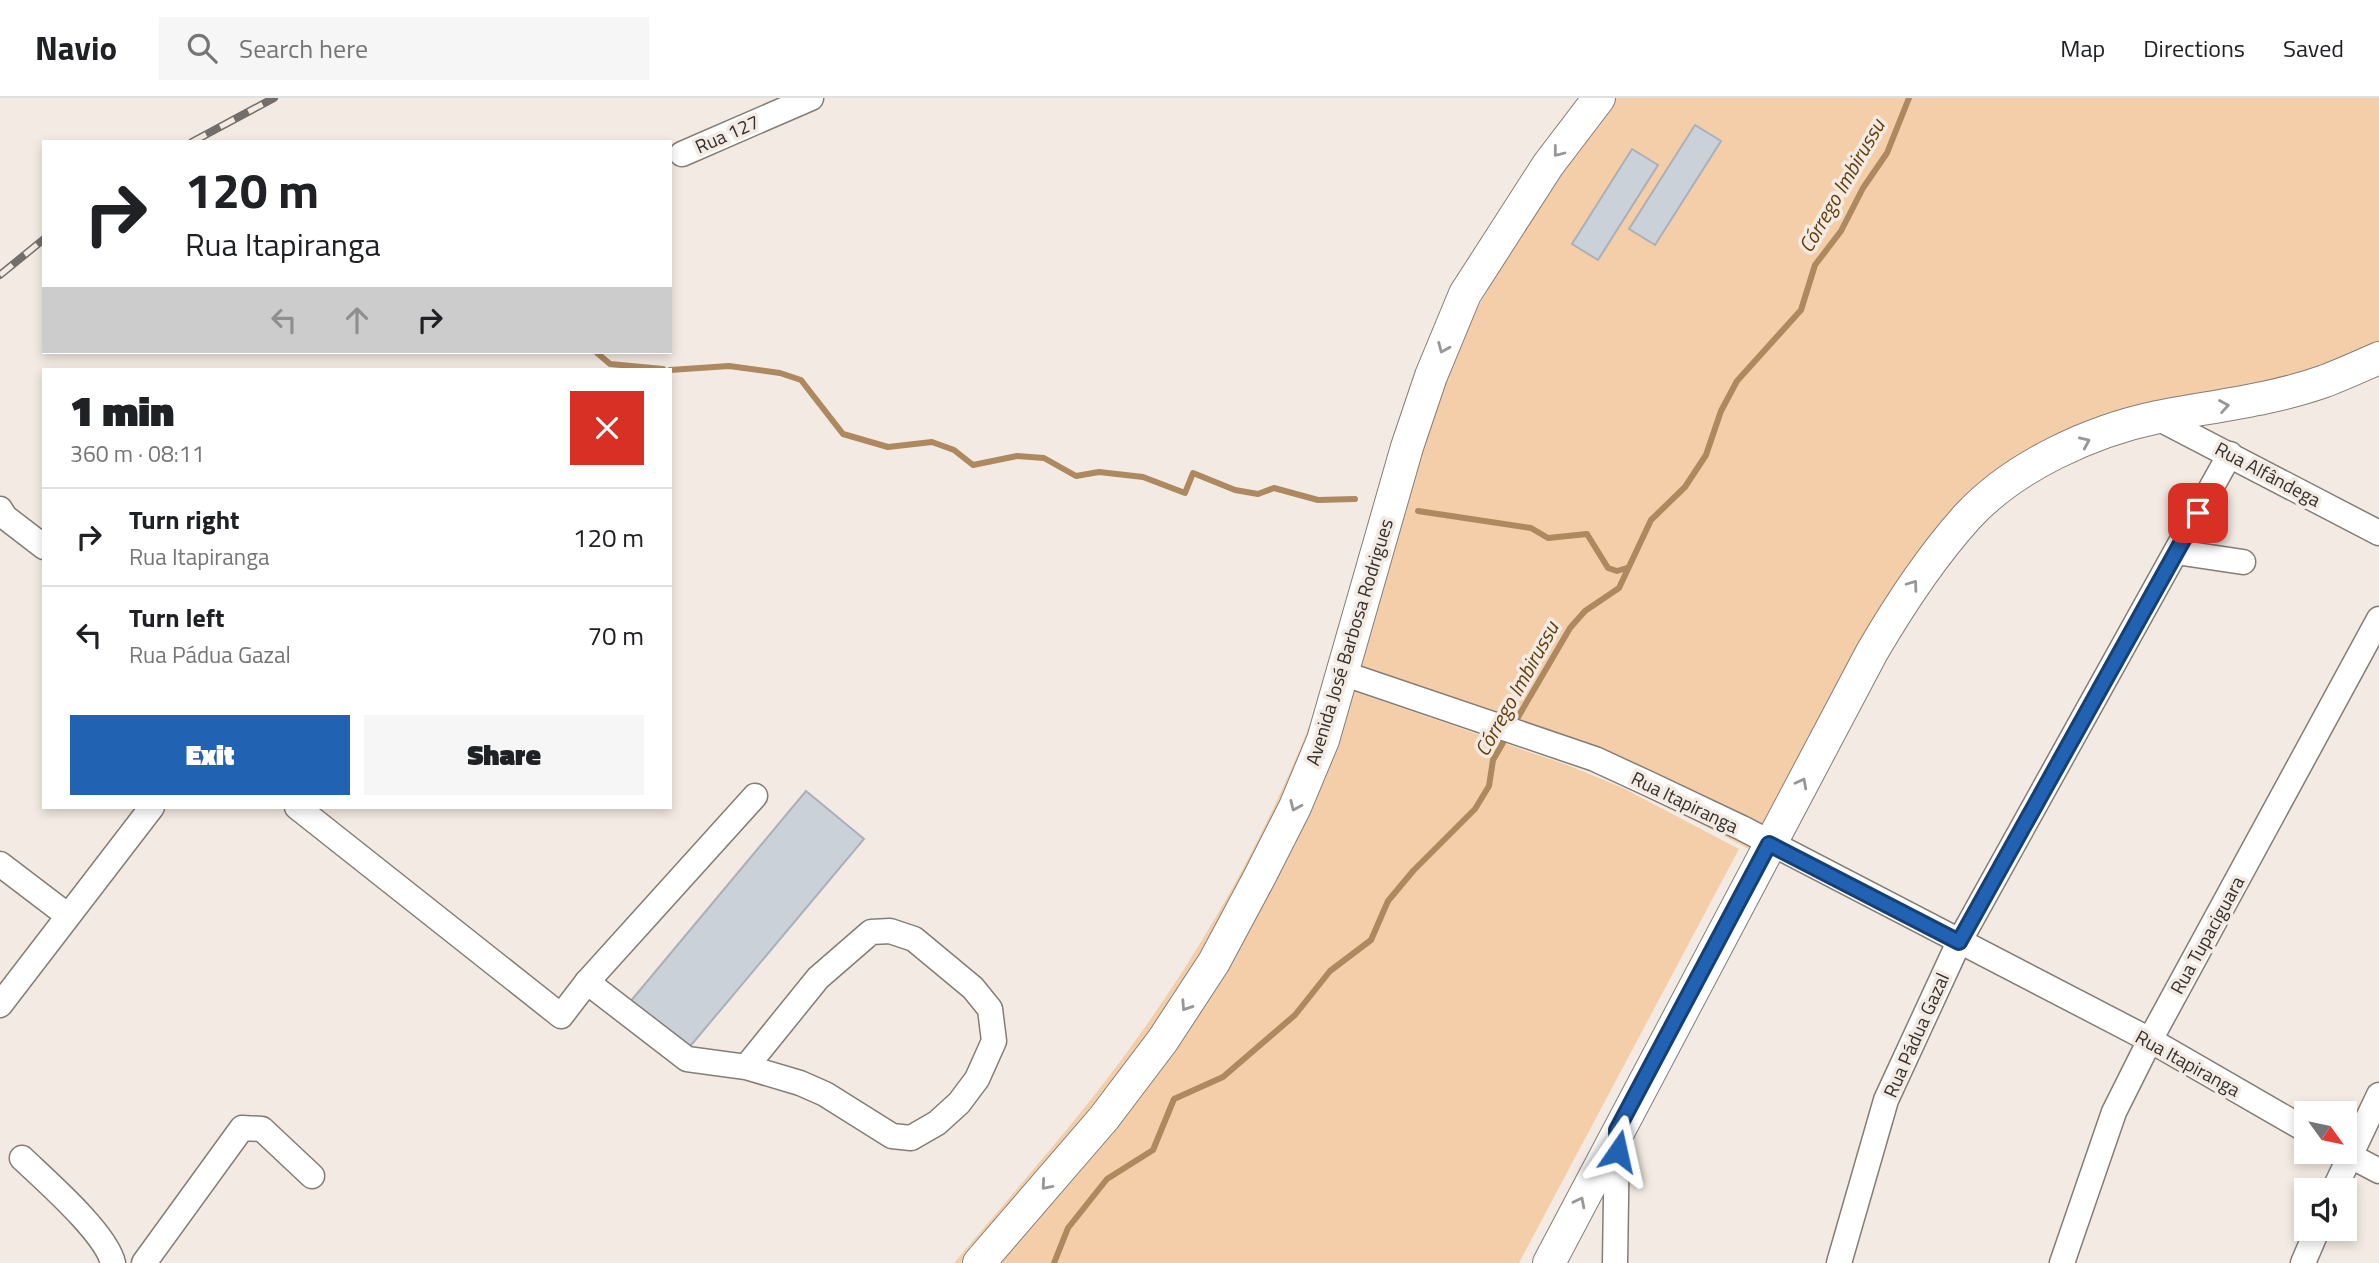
<!DOCTYPE html>
<html lang="en">
<head>
<meta charset="utf-8">
<style>
  body { margin:0; font-family:"Titillium Web",sans-serif; background:#f6f6f6; color:#202124; height:100vh; display:flex; flex-direction:column; font-size:26px; white-space:nowrap }
  * { box-sizing:border-box; margin:0 }
  p { font-size:23px; color:#757577 }
  .icon { flex:none; width:38px; height:38px; fill:none; stroke:currentColor; stroke-width:2; stroke-linecap:round; stroke-linejoin:round }
  .map { position:relative; flex:1; overflow:hidden }
  .details { position:absolute; left:42px; top:270px; width:630px; height:441px; display:flex; flex-direction:column; background:#fff; border-radius:0px; box-shadow:0 4px 10px #0003 }
  .details>* { flex:none }
  .hud { position:absolute; left:42px; top:42px; width:630px; height:214px; border-radius:0px; box-shadow:0 4px 10px #0003; background:#fff; color:#202124; overflow:hidden }
  .needle { width:46px; rotate:123deg }
  .tools { position:absolute; left:2294px; top:1003px; display:grid; gap:14px }
  .tools a { display:grid; place-items:center; width:63px; height:63px; border-radius:0px; background:#fff; box-shadow:0 4px 10px #0003; font-size:35px }
  .pin { position:absolute; display:grid; place-items:center; width:60px; height:60px; color:#fff; margin:-30px; border-radius:14px; box-shadow:0 4px 10px #0006 }
  .me { position:absolute; width:77px; margin:-38px; rotate:11deg; stroke-linejoin:round; filter:drop-shadow(0 0 5px #0008) }
  .turn { display:flex; align-items:center; gap:24px; height:147px; padding:0 28px; font-size:32px }
  .turn .icon { width:91px; height:91px; stroke-width:2.5 }
  .turn b { display:block; font-size:49px; line-height:60px }
  .lanes { display:flex; align-items:center; height:66px; padding:0 28px; background:#0003; justify-content:center; gap:35px; direction:ltr }
  .lanes .off { opacity:.35 }
  .round { display:grid; place-items:center; flex:none; width:74px; height:74px; border-radius:0px; background:#f6f6f6 }
  .summary { display:flex; align-items:center; justify-content:space-between; height:119px; padding:0 28px }
  h1 { font-size:42px; font-weight:800; line-height:52px }
  .action { display:flex; gap:14px; margin-top:auto; padding:14px 28px }
  .action a { flex:1; height:80px; border-radius:0px; background:#2262b3; color:#fff; font-size:28px; font-weight:800; line-height:80px; text-align:center }
  .action a+a { background:#f6f6f6; color:#202124 }
  ul { padding:0; list-style:none }
  li { display:flex; align-items:center; gap:21px; height:98px; padding:0 28px; border-top:2px solid #e0e0e0 }
  li div { flex:1 }
  li b { display:block; font-size:26px }
  li em { font-style:normal }
  header { display:flex; align-items:center; gap:42px; box-sizing:border-box; height:98px; padding:0 35px; background:#fff; border-bottom:2px solid #e0e0e0 }
  header strong { font-size:33px }
  nav { display:flex; gap:38px; margin-inline-start:auto; font-size:24px }
  .search { width:490px; height:63px; background:#f6f6f6; display:flex; align-items:center; gap:18px; box-sizing:border-box; padding:0 24px; border-radius:0px; color:#757577; font-size:26px }
  .map>svg:first-child { display:block }
  .green { fill:#f3cea9 }
  .lines { fill:none; stroke-linecap:round; stroke-linejoin:round }
  .stream { stroke:#ae885f; stroke-width:6 }
  .building { fill:#cbd1d9; stroke:#aab0b8; stroke-width:2 }
  .minor-casing { stroke:#847d76; stroke-width:27 }
  .major-casing { stroke:#847d76; stroke-width:34 }
  .minor { stroke:#fff; stroke-width:24 }
  .major { stroke:#fff; stroke-width:32 }
  .rail-casing { stroke:#736e6a; stroke-width:8 }
  .rail { stroke:#f3ebe3; stroke-width:5; stroke-dasharray:16; stroke-linecap:butt }
  .oneway { stroke:#989796 }
  .route-casing { stroke:#164074; stroke-width:18 }
  .route { stroke:#2262b3; stroke-width:12 }
  .labels { text-anchor:middle; stroke-width:7; stroke-linejoin:round; paint-order:stroke }
  .street-label { font-size:19px; fill:#322f2c; stroke:#f3ebe3 }
  .water-label { font-size:21px; font-style:italic; fill:#633d08; stroke:#f3ebe3 }
</style>
</head>
<body>
<header>
<strong>Navio</strong>
<div class="search"><svg class="icon" aria-label="search" viewBox="0 0 24 24"><circle cx="10" cy="10" r="6"/><path d="M15 15l6 6"/></svg>Search here</div>
<nav><a>Map</a><a>Directions</a><a>Saved</a></nav>
</header>
<div class="map">
<svg width="2379" height="1165" viewBox="0 0 2379 1165">
  <rect width="100%" height="100%" fill="#f3ebe3"/>
  <!-- green -->
  <g class="green">
    <polygon points="1615,0 2379,0 2379,277 2333,295 2111,336 1974,414 1760,757 1644,696 1591,673 1347,590 1445,280 1477,211 1516,142 1556,77"/>
    <path d="M1326,584l244,84 53,22 116,61 -220,414h-565c62,-74 128,-147 184,-226 79,-110 142,-228 188,-355z"/>
  </g>
  <g class="lines">
    <!-- stream -->
    <g class="stream">
      <polyline points="596,254 610,266 663,271"/>
      <polyline points="670,272 729,268 780,275 801,282 843,336 888,349 932,344 954,352 973,367 1017,358 1044,360 1076,378 1099,374 1143,379 1185,395 1193,375 1235,392 1258,396 1274,390 1318,402 1355,401"/>
      <polyline points="1418,413 1531,430 1548,440 1587,436 1608,470 1617,473 1627,470"/>
      <polyline points="1514,626 1570,530 1585,513 1619,490 1651,422 1685,389 1706,357 1721,313 1737,283 1801,212 1815,167 1841,133 1863,90 1887,55 1909,0"/>
      <polyline points="1054,1165 1068,1130 1107,1081 1153,1052 1174,1001 1223,979 1295,917 1330,873 1371,842 1388,803 1413,773 1475,711 1489,688 1493,662 1508,636"/>
    </g>
  </g>
  <!-- building -->
  <g class="building">
    <polygon points="1695,27 1721,43 1655,147 1629,131"/>
    <polygon points="1632,51 1658,67 1598,162 1572,146"/>
    <polygon points="806,693 864,741 687,952 630,904"/>
  </g>
  <g class="lines">
    <!-- minor casing -->
    <g class="minor-casing">
      <g id="minor">
        <polyline points="682,56 811,0"/>
        <polyline points="2156,319 2379,435"/>
        <polyline points="0,411 5,419 44,449"/>
        <polyline points="2176,454 2243,464"/>
        <polyline points="1342,575 1595,661 1647,685 1742,730 2150,942 2306,1032"/>
        <polyline points="297,709 561,918 587,884 687,961 746,969 818,880 871,834 890,833 914,841 973,890 990,911 994,943 977,981 959,1005 937,1025 911,1040 892,1038 825,996 800,985 746,969"/>
        <polyline points="0,766 67,817"/>
        <polyline points="587,884 755,698"/>
        <polyline points="0,907 152,709"/>
        <polyline points="2343,1054 2379,1073"/>
        <path d="M22,1060c24,23 84,75 91,105"/>
        <polyline points="2334,1092 2379,997"/>
        <polyline points="144,1165 242,1030 262,1031 312,1078"/>
        <polyline points="1615,1165 1617,1036"/>
        <polyline points="1839,1165 1886,1002 1959,844 2230,356"/>
        <polyline points="2062,1165 2114,1014 2150,942 2379,521"/>
        <polyline points="2303,1165 2318,1130"/>
      </g>
    </g>
    <!-- major casing -->
    <g class="major-casing">
      <g id="major">
        <polyline points="979,1165 1104,1020 1163,942 1214,864 1259,780 1295,709 1323,642 1407,349 1431,278 1465,196 1548,67 1599,0"/>
        <path d="M1549,1165l323,-611c28,-48 58,-94 95,-135 47,-51 124,-86 191,-100 56,-11 114,-17 167,-36 18,-7 36,-15 54,-23"/>
      </g>
    </g>
    <!-- minor -->
    <use href="#minor" class="minor"/>
    <!-- major -->
    <use href="#major" class="major"/>
    <!-- rail casing -->
    <g class="rail-casing">
      <g id="rail">
        <polyline points="192,44 274,0"/>
        <polyline points="0,177 44,141"/>
      </g>
    </g>
    <!-- rail -->
    <use href="#rail" class="rail"/>
  </g>
  <!-- one-way arrows -->
  <defs><path id="oneway-chevron" d="M-2-3.5L2.5 0L-2 3.5" fill="none" stroke-width="1.6" stroke-linecap="round" stroke-linejoin="round" transform="scale(1.75)"/></defs>
  <g class="oneway">
    <use href="#oneway-chevron" transform="translate(1558 54) rotate(128)"/>
    <use href="#oneway-chevron" transform="translate(1443 250) rotate(113)"/>
    <use href="#oneway-chevron" transform="translate(2224 308) rotate(-10)"/>
    <use href="#oneway-chevron" transform="translate(2085 344) rotate(-24)"/>
    <use href="#oneway-chevron" transform="translate(1913 487) rotate(-54)"/>
    <use href="#oneway-chevron" transform="translate(1802 685) rotate(-62)"/>
    <use href="#oneway-chevron" transform="translate(1295 708) rotate(114)"/>
    <use href="#oneway-chevron" transform="translate(1186 908) rotate(123)"/>
    <use href="#oneway-chevron" transform="translate(1046 1087) rotate(131)"/>
    <use href="#oneway-chevron" transform="translate(1580 1104) rotate(-63)"/>
  </g>
  <g class="lines">
    <!-- route casing -->
    <g class="route-casing">
      <polyline id="route" points="1618,1053 1617,1032 1769,746 1959,844 2198,415"/>
    </g>
    <!-- route -->
    <use href="#route" class="route"/>
  </g>
  <g class="labels">
    <!-- street labels -->
    <g class="street-label">
      <text transform="translate(727 36) rotate(-24)" y="7">Rua 127</text>
      <text transform="translate(2268 376) rotate(28)" y="7">Rua Alfândega</text>
      <text transform="translate(1349 544) rotate(-73)" y="7">Avenida José Barbosa Rodrigues</text>
      <text transform="translate(1685 704) rotate(26)" y="7">Rua Itapiranga</text>
      <text transform="translate(2207 837) rotate(-61)" y="7">Rua Tupaciguara</text>
      <text transform="translate(1916 937) rotate(-66)" y="7">Rua Pádua Gazal</text>
      <text transform="translate(2188 965) rotate(29)" y="7">Rua Itapiranga</text>
    </g>
    <!-- water labels -->
    <g class="water-label">
      <text transform="translate(1842 88) rotate(-60)" y="7">Córrego Imbirussu</text>
      <text transform="translate(1517 591) rotate(-61)" y="7">Córrego Imbirussu</text>
    </g>
  </g>
</svg>
<div class="tools">
<a><svg class="needle" viewBox="-14 -14 28 28"><path d="M0-13l5 13h-10z" fill="#e53935"/><path d="M0 13l5-13h-10z" fill="#757577"/></svg></a>
<a><svg class="icon" aria-label="sound" viewBox="0 0 24 24"><path d="M4 9h4l5-4v14l-5-4H4zM17 9q2 3 0 6"/></svg></a>
</div>
<div class="pin" style="left:2198px;top:415px;background:#d93025"><svg class="icon" aria-label="arrive" viewBox="0 0 24 24"><path d="M6 21V4h12l-3 4 3 4H6"/></svg></div>
<svg class="me" style="left:1618px;top:1053px" viewBox="-20 -20 40 40"><path d="M0-17L14 15 0 8-14 15z" fill="#2262b3" stroke="#fff" stroke-width="4"/></svg>
<div class="hud">
<div class="turn"><svg class="icon" aria-label="right" viewBox="0 0 24 24"><path d="M7 20v-9h11M14 6l5 5-5 5"/></svg><div><b>120 m</b>Rua Itapiranga</div></div>
<div class="lanes"><svg class="icon off" aria-label="left" viewBox="0 0 24 24"><path d="M17 20v-9H6M10 6l-5 5 5 5"/></svg><svg class="icon off" aria-label="ahead" viewBox="0 0 24 24"><path d="M12 20V5M6 11l6-6 6 6"/></svg><svg class="icon" aria-label="right" viewBox="0 0 24 24"><path d="M7 20v-9h11M14 6l5 5-5 5"/></svg></div>
</div>
<section class="details">
<div class="summary"><div><h1>1 min</h1><p>360 m · 08:11</p></div><a class="round" style="background:#d93025;color:#fff"><svg class="icon" aria-label="close" viewBox="0 0 24 24"><path d="M6 6l12 12M18 6L6 18"/></svg></a></div>
<ul>
<li><svg class="icon" aria-label="right" viewBox="0 0 24 24"><path d="M7 20v-9h11M14 6l5 5-5 5"/></svg><div><b>Turn right</b><p>Rua Itapiranga</p></div><em>120 m</em></li>
<li><svg class="icon" aria-label="left" viewBox="0 0 24 24"><path d="M17 20v-9H6M10 6l-5 5 5 5"/></svg><div><b>Turn left</b><p>Rua Pádua Gazal</p></div><em>70 m</em></li>
</ul>
<div class="action"><a>Exit</a><a>Share</a></div>
</section>
</div>
</body>
</html>
